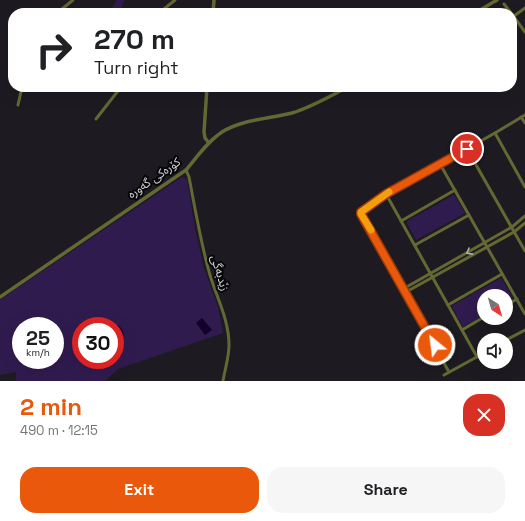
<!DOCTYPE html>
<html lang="en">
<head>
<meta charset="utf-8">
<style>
  body { margin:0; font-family:"Space Grotesk","Noto Sans Arabic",sans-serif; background:#f6f6f6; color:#202124; height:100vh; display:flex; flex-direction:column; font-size:15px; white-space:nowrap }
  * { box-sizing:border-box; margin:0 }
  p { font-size:13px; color:#757577 }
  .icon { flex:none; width:22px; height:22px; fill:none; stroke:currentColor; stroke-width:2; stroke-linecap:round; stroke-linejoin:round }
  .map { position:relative; height:381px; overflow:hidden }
  .panel { display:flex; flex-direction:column; background:#fff; flex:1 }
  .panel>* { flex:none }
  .hud { position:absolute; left:8px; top:8px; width:509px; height:84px; border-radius:16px; box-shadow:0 4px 16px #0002; background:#fff; color:#202124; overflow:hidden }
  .needle { width:26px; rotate:143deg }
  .buttons { position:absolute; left:477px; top:289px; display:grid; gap:8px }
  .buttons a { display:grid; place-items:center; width:36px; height:36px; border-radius:50%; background:#fff; box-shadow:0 4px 16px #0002; font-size:20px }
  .speed { position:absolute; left:12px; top:317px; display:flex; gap:8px; font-size:20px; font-weight:700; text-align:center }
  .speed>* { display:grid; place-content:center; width:52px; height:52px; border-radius:50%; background:#fff; box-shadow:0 4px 16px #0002; line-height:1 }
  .speed small { font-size:10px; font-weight:400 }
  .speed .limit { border:6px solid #d22; background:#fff; color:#111 }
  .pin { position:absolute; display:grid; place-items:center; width:34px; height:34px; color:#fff; margin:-17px; border:2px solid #fff; border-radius:50%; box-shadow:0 1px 4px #0007 }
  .me { position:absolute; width:44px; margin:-22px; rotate:331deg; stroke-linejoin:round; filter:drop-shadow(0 0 3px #0008) }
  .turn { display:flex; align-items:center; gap:14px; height:84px; padding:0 20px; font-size:18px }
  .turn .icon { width:52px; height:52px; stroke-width:2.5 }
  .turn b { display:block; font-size:28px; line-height:34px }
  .round { display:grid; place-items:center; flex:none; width:42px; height:42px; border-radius:16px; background:#f6f6f6 }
  .headline { display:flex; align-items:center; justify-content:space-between; height:68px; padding:0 20px }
  h1 { font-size:24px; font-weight:600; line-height:30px; color:#ea580c }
  .cta { display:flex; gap:8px; margin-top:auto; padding:8px 20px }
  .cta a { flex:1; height:46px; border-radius:16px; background:#ea580c; color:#fff; font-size:16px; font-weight:600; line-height:46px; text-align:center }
  .cta a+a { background:#f6f6f6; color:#202124 }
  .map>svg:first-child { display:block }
  .green { fill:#301b4f; fill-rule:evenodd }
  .water { fill:#13002b }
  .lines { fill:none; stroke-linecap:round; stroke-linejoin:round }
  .minor { stroke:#646832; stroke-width:3 }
  .tertiary { stroke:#646832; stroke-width:3.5 }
  .oneway { stroke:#b0b1a3 }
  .route-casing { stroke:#983908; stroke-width:10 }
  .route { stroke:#ea580c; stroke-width:7 }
  .slow { stroke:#f59e0b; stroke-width:7 }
  .labels { text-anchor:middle; stroke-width:4; stroke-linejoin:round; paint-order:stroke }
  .street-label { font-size:12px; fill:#d1d0d4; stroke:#070709 }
</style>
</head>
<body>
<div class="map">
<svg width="525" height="381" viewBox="0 0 525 381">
  <rect width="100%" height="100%" fill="#1d1b21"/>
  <!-- green -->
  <g class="green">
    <polygon points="117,0 125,0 122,3 123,5 118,13 109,13"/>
    <path d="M182,177l5,2 8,50 9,39 14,39 5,26 -105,36 -13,12h-89v-9l-16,3v-75zM21,326h34v34h-34zM81,326h34v34h-34z"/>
    <polygon points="454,195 465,213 416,240 407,223 407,221"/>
    <polygon points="501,278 513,298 506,302 506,296 484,296 484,315 463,327 452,307 453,305"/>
  </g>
  <!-- water -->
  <g class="water">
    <polygon points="202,318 212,330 205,335 196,323"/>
    <path d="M118,325c7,6 7,10 2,17v4l3,3 -2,7 -6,2v-32h-3z"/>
  </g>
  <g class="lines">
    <!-- minor -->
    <g class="minor">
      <polyline points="504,4 511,13"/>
      <polyline points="57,13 73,0"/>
      <polyline points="159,13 175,0"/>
      <polyline points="512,14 525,32"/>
      <polyline points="514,16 525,8"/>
      <polyline points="18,105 22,87"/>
      <polyline points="521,117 525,123"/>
      <polyline points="96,119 121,87"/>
      <polyline points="495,133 525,187"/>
      <polyline points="467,149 525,251"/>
      <polyline points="440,164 525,314"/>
      <path d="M186,170l3,7c6,31 11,61 19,91 6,25 21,49 21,77 0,12 -4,24 -6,36"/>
      <polyline points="386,194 477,357"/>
      <polyline points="401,221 455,190"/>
      <polyline points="415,245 469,215"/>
      <polyline points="403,289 512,227 525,216"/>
      <polyline points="406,292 514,232 525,223"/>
      <polyline points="448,305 502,274"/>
      <polyline points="506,305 517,299"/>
      <polyline points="462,330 484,317"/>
      <polyline points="506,340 525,330"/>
      <polyline points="449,372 361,213 361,212 386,194 495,133 525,115"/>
      <polyline points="444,375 484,353"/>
    </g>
    <!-- tertiary -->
    <g class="tertiary">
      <polyline points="213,13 214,0"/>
      <polyline points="475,13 497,0"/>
      <polyline points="207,87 204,132 205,138 209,143"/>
      <path d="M0,297l186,-127c11,-13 21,-28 36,-38 21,-13 47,-13 70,-19 20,-6 38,-17 56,-26"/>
    </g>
  </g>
  <!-- one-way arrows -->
  <defs><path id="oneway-chevron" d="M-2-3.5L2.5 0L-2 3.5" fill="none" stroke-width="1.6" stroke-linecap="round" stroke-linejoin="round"/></defs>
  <use class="oneway" href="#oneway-chevron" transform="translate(469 252) rotate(151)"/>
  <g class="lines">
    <!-- route casing -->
    <g class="route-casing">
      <polyline id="route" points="435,345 361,214 361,212 386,194 467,149"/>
    </g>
    <!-- route -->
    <use href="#route" class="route"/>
    <!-- slow -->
    <polyline class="slow" points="371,230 361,214 361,212 389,192"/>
  </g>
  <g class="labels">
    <!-- street labels -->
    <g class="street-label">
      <text transform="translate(154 178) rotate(-35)" y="4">کۆرەکی گەورە</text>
      <text transform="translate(220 273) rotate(73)" y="4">زێدبەگی</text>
    </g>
  </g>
</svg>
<div class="buttons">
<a><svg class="needle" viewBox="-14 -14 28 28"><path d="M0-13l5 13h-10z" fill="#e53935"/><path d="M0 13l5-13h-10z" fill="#757577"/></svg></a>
<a><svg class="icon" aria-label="sound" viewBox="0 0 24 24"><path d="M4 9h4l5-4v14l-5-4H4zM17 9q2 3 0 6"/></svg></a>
</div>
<div class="speed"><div>25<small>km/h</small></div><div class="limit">30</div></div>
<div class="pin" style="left:467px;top:149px;background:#d93025"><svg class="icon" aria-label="arrive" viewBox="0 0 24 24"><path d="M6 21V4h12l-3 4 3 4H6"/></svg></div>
<svg class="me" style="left:435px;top:345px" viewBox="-20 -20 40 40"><circle r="17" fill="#ea580c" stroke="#fff" stroke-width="3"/><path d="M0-11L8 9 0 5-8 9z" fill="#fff"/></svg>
<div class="hud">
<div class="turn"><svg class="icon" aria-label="right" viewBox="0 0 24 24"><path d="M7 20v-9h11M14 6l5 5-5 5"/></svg><div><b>270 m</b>Turn right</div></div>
</div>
</div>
<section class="panel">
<div class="headline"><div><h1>2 min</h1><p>490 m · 12:15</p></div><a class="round" style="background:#d93025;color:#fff"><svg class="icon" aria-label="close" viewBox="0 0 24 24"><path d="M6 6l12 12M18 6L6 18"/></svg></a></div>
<div class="cta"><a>Exit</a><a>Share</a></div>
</section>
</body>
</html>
